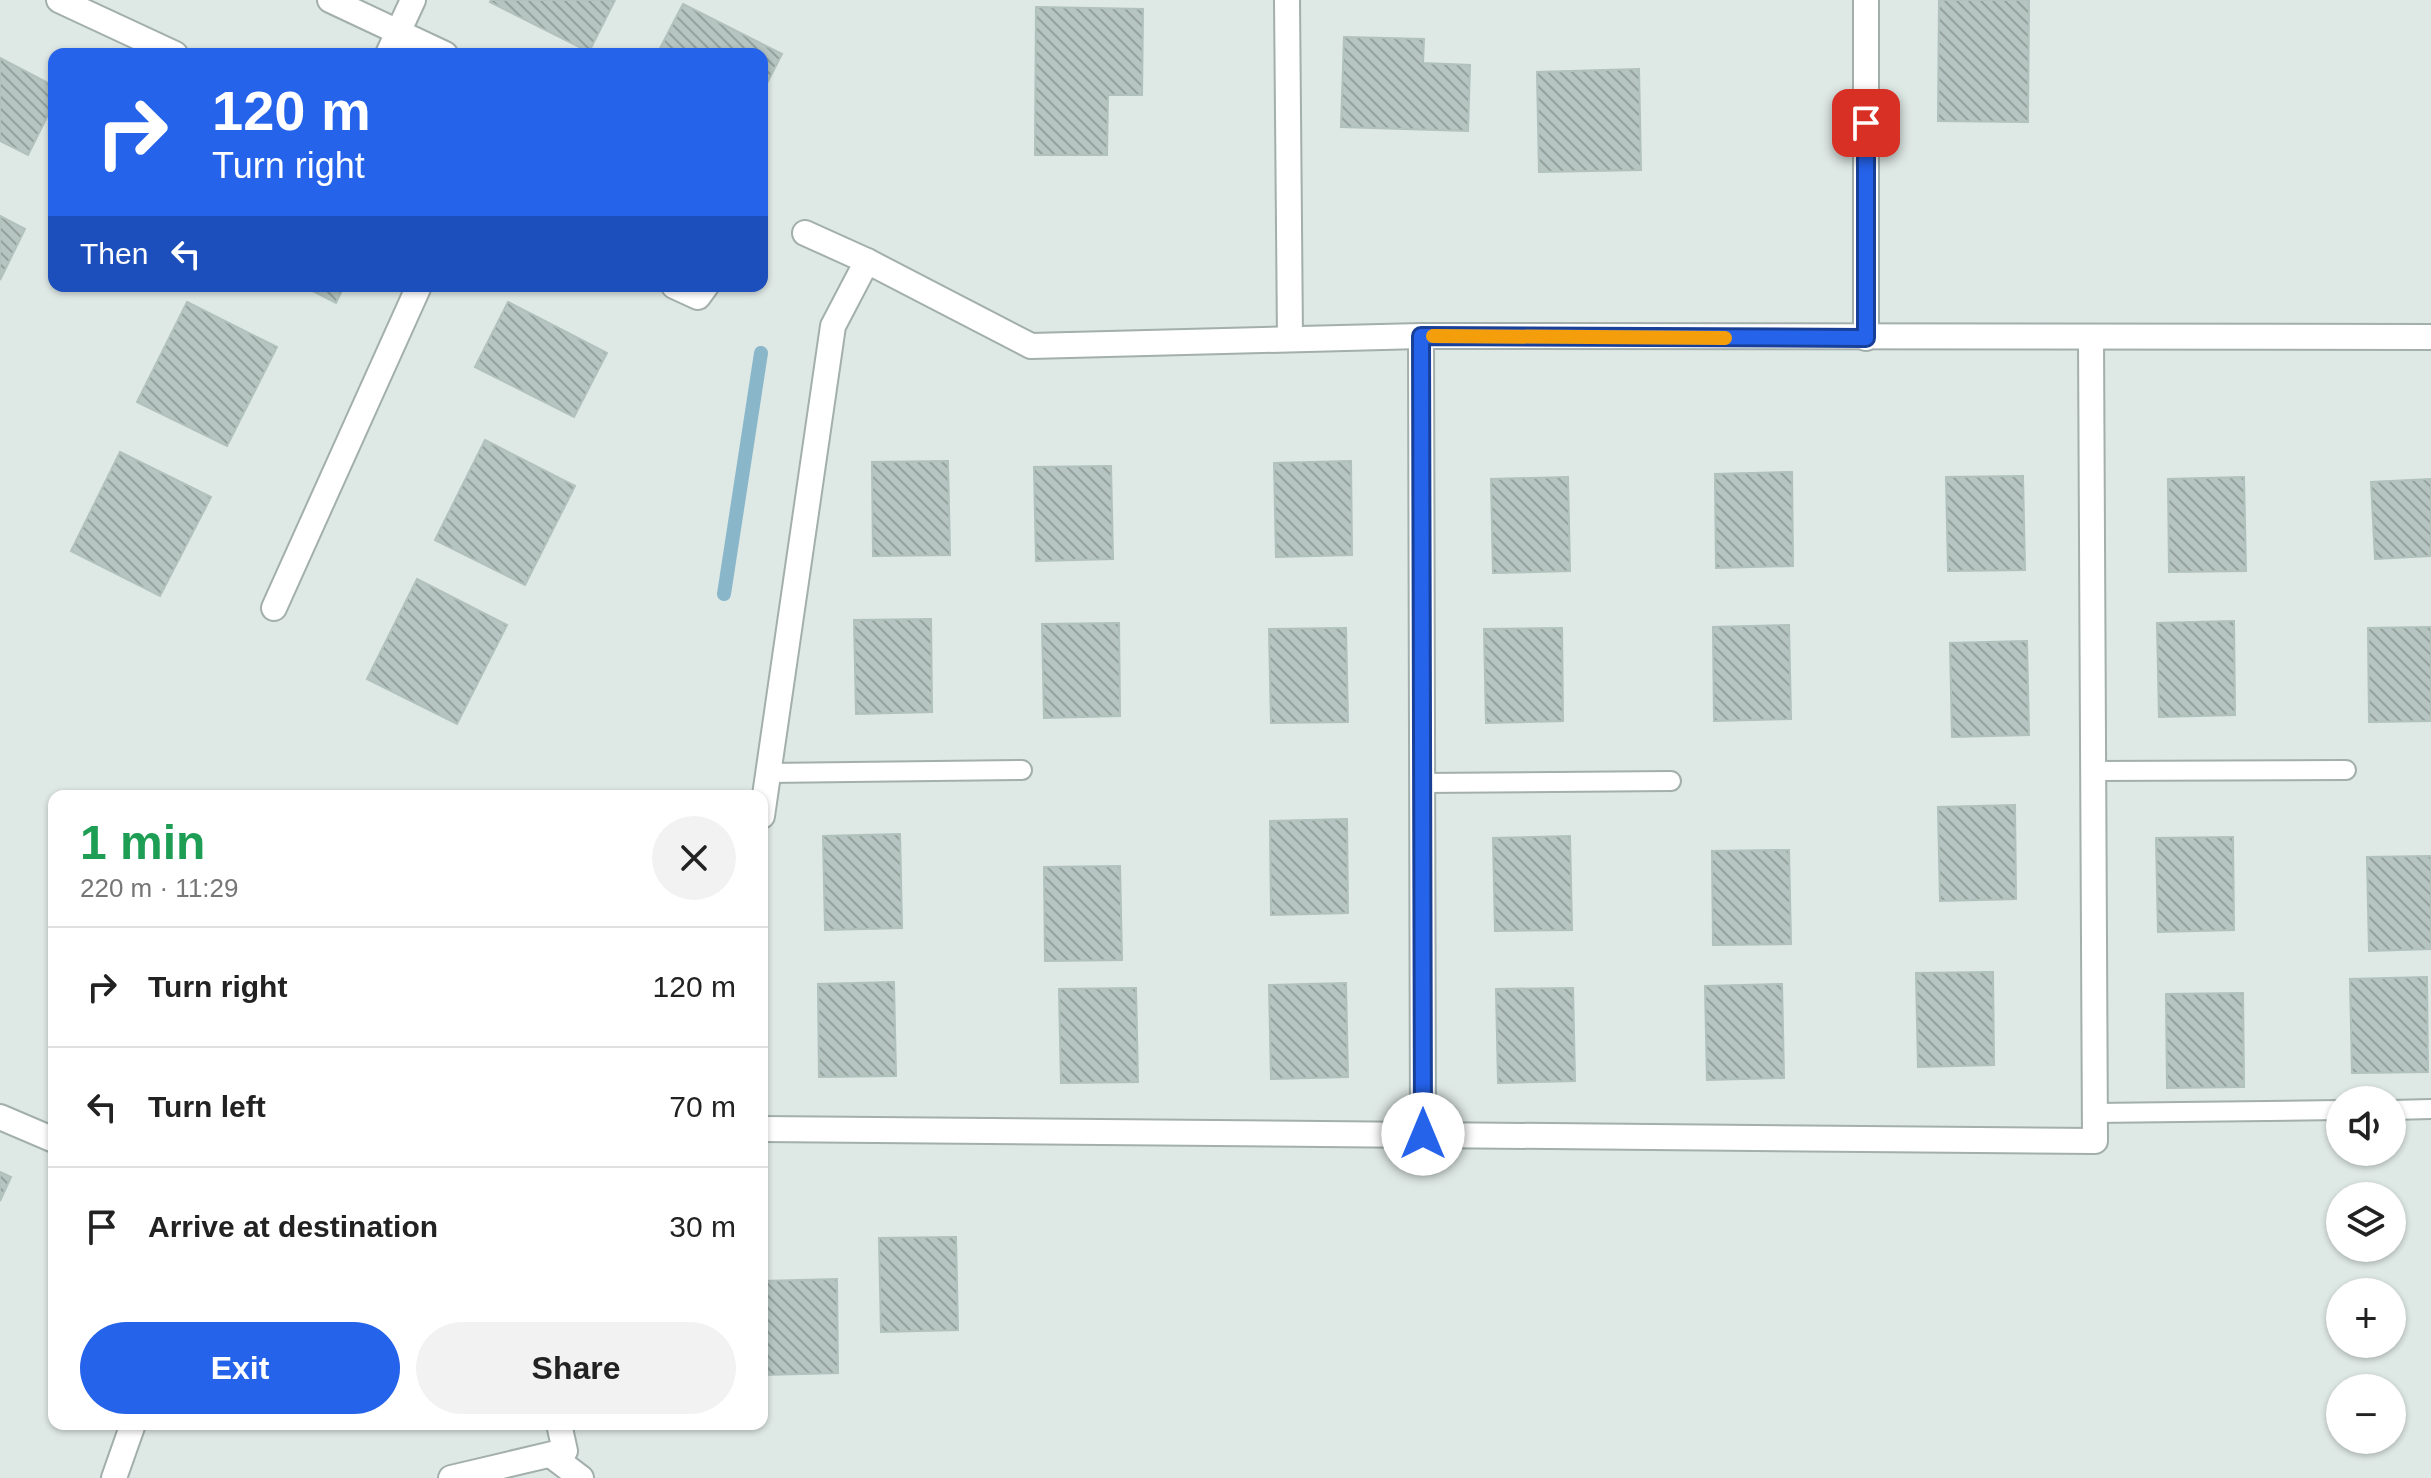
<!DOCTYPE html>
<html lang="en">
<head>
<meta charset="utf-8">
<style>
  body { margin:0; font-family:Helvetica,sans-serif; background:#f2f2f2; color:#222; height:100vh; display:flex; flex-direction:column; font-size:30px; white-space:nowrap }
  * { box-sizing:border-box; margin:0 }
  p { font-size:26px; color:#767676 }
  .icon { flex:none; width:44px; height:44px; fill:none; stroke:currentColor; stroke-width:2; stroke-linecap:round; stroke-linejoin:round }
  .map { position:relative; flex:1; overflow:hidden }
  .panel { position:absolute; left:48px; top:790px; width:720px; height:640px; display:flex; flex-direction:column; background:#fff; border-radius:16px; box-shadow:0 2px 6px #0004 }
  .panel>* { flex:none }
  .top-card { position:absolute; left:48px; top:48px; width:720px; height:244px; border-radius:16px; box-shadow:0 2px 6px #0004; background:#2563eb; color:#fff; overflow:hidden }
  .controls { position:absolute; left:2326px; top:1086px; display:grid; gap:16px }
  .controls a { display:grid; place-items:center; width:80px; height:80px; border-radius:50%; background:#fff; box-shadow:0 2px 6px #0004; font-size:40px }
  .pin { position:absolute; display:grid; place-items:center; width:68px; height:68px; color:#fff; margin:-34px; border-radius:16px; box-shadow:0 4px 12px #0006 }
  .me { position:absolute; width:88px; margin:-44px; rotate:0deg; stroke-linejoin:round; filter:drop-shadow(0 0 6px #0008) }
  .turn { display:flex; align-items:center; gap:28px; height:168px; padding:0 32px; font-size:36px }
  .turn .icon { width:104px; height:104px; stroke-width:2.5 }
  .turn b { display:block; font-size:56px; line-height:68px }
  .then { display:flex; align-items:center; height:76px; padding:0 32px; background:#0003; gap:16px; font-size:30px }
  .round { display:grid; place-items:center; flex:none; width:84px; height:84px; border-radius:42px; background:#f2f2f2 }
  .summary { display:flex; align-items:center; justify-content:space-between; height:136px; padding:0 32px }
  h1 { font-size:48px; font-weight:800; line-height:60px; color:#1e9e55 }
  .primary-button { display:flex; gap:16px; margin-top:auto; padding:16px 32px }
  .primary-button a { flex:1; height:92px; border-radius:48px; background:#2563eb; color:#fff; font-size:32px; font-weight:800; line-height:92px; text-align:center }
  .primary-button a+a { background:#f2f2f2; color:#222 }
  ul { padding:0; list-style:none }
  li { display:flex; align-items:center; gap:24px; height:120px; padding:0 32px; border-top:2px solid #e0e0e0 }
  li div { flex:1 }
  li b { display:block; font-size:30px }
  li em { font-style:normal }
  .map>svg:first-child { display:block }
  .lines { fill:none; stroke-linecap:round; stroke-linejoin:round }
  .stream { stroke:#89b7c9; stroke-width:14 }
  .building { fill:url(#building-back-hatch); stroke:#b1c1bc; stroke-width:2 }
  .lane-casing { stroke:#a2afac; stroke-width:22 }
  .street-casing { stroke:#a2afac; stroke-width:28 }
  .lane { stroke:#fff; stroke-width:18 }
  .street { stroke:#fff; stroke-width:24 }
  .route-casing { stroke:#184099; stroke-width:20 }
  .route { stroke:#2563eb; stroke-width:14 }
  .slow { stroke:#f59e0b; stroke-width:14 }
</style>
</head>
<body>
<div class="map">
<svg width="2431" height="1478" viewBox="0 0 2431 1478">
  <defs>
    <pattern id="building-back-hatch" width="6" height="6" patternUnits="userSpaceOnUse" patternTransform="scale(2)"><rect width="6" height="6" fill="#b6c5c1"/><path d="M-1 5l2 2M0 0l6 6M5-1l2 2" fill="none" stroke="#94a19d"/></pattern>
  </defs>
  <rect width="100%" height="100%" fill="#dee8e5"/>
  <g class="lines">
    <!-- stream -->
    <polyline class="stream" points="724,594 761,353"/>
  </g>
  <!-- building -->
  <g class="building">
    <polygon points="491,0 615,0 589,52 490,2"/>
    <polygon points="1939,0 2029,0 2028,122 1938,121"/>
    <polygon points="683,4 782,54 762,93 762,54 657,54"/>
    <polygon points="1036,7 1143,9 1142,95 1108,95 1107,155 1035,155"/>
    <polygon points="1344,37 1424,39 1423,63 1470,65 1468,131 1341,127"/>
    <polygon points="0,58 54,86 54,103 28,155 0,141"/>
    <polygon points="1639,69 1641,170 1539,172 1537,72"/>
    <polygon points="0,216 25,229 0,280"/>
    <polygon points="303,286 344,286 336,303"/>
    <polygon points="187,302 277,347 227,446 137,402"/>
    <polygon points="508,302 607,353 574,417 475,367"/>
    <polygon points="485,440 575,486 525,585 435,540"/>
    <polygon points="120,452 211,497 160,596 71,551"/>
    <polygon points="948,461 950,555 873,556 872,462"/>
    <polygon points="1351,461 1352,555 1276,557 1274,463"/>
    <polygon points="1111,466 1113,559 1036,561 1034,467"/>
    <polygon points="1792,472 1793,566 1716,568 1715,474"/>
    <polygon points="2023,476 2025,570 1948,571 1946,477"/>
    <polygon points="1568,477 1570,571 1493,573 1491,479"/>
    <polygon points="2244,477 2246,571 2169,572 2168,479"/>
    <polygon points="2431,479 2431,556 2375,559 2371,482"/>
    <polygon points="417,579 507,625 457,724 367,679"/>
    <polygon points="931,619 932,712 856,714 854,620"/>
    <polygon points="2234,621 2235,715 2159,717 2157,623"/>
    <polygon points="1119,623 1120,716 1044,718 1042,624"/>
    <polygon points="1789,625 1791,719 1714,721 1713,627"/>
    <polygon points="2431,627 2431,721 2369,722 2368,628"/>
    <polygon points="1346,628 1348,722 1271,723 1269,629"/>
    <polygon points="1562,628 1563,721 1486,723 1484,629"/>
    <polygon points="2027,641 2029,735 1952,737 1950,643"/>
    <polygon points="2015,805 2016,899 1940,901 1938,807"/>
    <polygon points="1347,819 1348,913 1271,915 1270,821"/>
    <polygon points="900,834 902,928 825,930 823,836"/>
    <polygon points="1570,836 1572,930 1495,931 1493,838"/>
    <polygon points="2233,837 2234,930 2158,932 2156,838"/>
    <polygon points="1789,850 1791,944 1713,945 1712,851"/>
    <polygon points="2431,856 2431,949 2369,951 2367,857"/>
    <polygon points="1120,866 1122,960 1045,961 1044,867"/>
    <polygon points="1993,972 1994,1065 1918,1067 1916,973"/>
    <polygon points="2427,977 2428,1072 2352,1073 2350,979"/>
    <polygon points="894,982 896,1076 819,1077 818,984"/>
    <polygon points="1346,983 1348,1077 1271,1079 1269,985"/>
    <polygon points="1782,984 1784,1078 1707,1080 1705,986"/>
    <polygon points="1136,988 1138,1082 1061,1083 1059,989"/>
    <polygon points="1573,988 1575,1081 1498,1083 1496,989"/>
    <polygon points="2243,993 2244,1087 2167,1088 2166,994"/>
    <polygon points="0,1172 11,1177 0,1201"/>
    <polygon points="956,1237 958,1330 881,1332 879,1238"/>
    <polygon points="837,1279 838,1373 762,1375 762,1281"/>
  </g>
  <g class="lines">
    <!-- lane casing -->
    <g class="lane-casing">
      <g id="lane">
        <polyline points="2094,771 2346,770"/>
        <polyline points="768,773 1022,770"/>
        <polyline points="1422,783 1671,781"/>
        <polyline points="2392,1110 2431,1109"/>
        <polyline points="2095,1113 2340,1110"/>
      </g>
    </g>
    <!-- street casing -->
    <g class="street-casing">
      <g id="street">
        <polyline points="59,0 175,54"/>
        <polyline points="330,0 445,54"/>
        <polyline points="1287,0 1290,339"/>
        <polyline points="1866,0 1866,338"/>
        <polyline points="388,54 413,0"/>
        <polyline points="805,233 867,261 1031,346 1421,336 2431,337"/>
        <polyline points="674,286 698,297 706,286"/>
        <polyline points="1421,336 1423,1134"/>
        <polyline points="274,608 419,286"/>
        <polyline points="762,816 833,326 867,261"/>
        <polyline points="0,1117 54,1140"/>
        <polyline points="762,1129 2095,1141 2091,338"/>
        <polyline points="552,1456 581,1478"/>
        <polyline points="114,1478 133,1424"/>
        <polyline points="451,1478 565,1451 559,1424"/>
      </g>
    </g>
    <!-- lane -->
    <use href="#lane" class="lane"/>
    <!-- street -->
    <use href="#street" class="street"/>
  </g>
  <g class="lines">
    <!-- route casing -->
    <g class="route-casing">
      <polyline id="route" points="1423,1134 1421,336 1866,338 1866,123"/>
    </g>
    <!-- route -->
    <use href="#route" class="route"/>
    <!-- slow -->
    <polyline class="slow" points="1433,336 1725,338"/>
  </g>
</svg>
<div class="controls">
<a><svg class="icon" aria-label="sound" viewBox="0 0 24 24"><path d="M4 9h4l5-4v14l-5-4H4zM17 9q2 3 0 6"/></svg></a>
<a><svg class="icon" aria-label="layers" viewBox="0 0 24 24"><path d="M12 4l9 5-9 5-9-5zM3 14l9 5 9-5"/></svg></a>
<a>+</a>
<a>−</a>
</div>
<div class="pin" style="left:1866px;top:123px;background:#d93025"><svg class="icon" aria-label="arrive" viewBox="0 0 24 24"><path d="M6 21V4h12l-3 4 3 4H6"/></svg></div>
<svg class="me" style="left:1423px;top:1134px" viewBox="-20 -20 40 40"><circle r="19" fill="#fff"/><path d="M0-13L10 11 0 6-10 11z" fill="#2563eb"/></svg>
<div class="top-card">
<div class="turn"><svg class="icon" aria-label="right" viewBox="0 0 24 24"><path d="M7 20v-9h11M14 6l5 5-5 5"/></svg><div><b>120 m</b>Turn right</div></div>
<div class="then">Then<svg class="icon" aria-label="left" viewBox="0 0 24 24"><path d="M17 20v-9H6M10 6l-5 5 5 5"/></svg></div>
</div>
<section class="panel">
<div class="summary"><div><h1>1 min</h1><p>220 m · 11:29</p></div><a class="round"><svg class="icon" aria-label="close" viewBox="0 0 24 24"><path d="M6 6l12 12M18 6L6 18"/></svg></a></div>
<ul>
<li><svg class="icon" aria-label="right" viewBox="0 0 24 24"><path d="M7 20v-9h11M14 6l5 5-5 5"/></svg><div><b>Turn right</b></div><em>120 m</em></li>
<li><svg class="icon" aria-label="left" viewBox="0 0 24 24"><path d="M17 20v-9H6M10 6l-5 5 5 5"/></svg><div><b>Turn left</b></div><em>70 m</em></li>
<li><svg class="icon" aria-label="arrive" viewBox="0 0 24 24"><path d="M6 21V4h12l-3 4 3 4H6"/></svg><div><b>Arrive at destination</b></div><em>30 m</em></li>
</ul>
<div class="primary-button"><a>Exit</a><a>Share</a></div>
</section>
</div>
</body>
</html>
